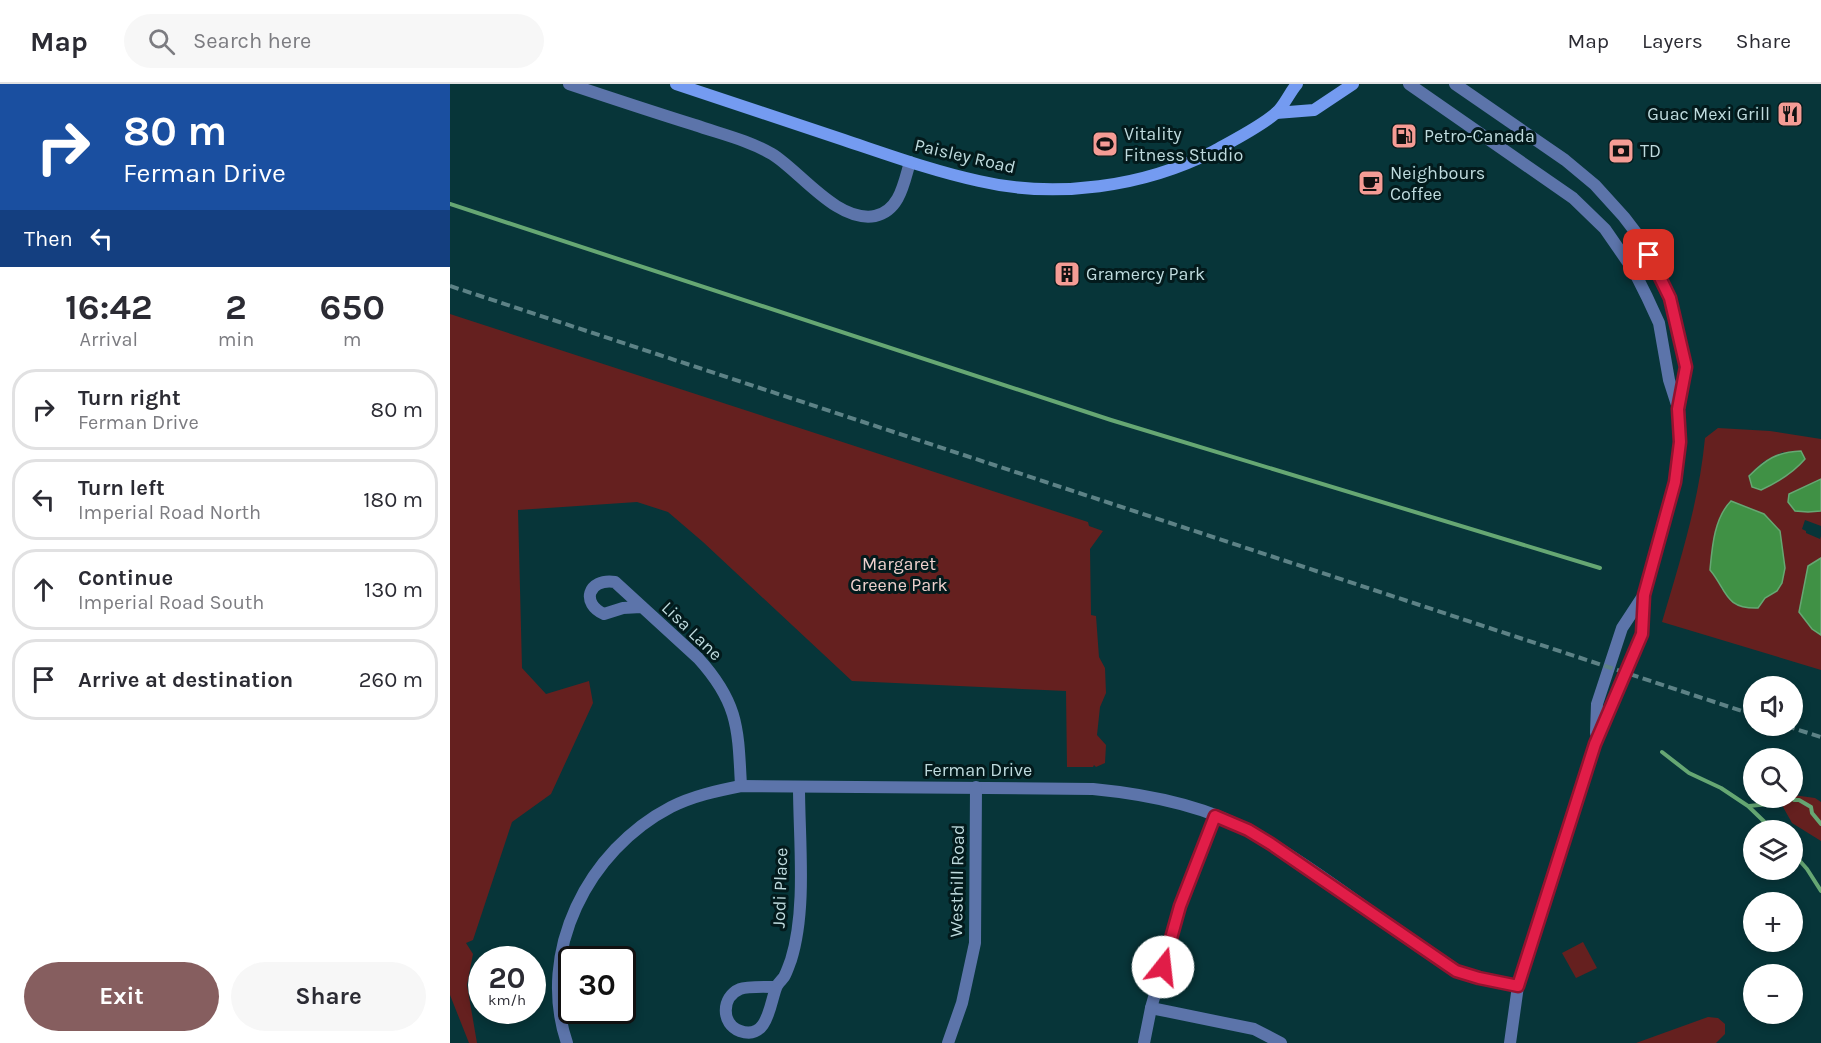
<!DOCTYPE html>
<html lang="en">
<head>
<meta charset="utf-8">
<style>
  body { margin:0; font-family:Karla,sans-serif; background:#f7f7f7; color:#2b2b33; height:100vh; display:flex; flex-direction:column; font-size:22px; white-space:nowrap }
  * { box-sizing:border-box; margin:0 }
  p { font-size:20px; color:#7c7c81 }
  .icon { flex:none; width:33px; height:33px; fill:none; stroke:currentColor; stroke-width:2; stroke-linecap:round; stroke-linejoin:round }
  .map { position:relative; flex:1; overflow:hidden }
  .drawer { display:flex; flex-direction:column; background:#fff; width:450px }
  .drawer>* { flex:none }
  .hud { background:#1a4fa0; color:#fff; overflow:hidden }
  .tools { position:absolute; left:1293px; top:592px; display:grid; gap:12px }
  .tools a { display:grid; place-items:center; width:60px; height:60px; border-radius:50%; background:#fff; box-shadow:0 3px 9px #0003; font-size:30px }
  .speed { position:absolute; left:18px; top:862px; display:flex; gap:12px; font-size:30px; font-weight:700; text-align:center }
  .speed>* { display:grid; place-content:center; width:78px; height:78px; border-radius:50%; background:#fff; box-shadow:0 3px 9px #0003; line-height:1 }
  .speed small { font-size:15px; font-weight:400 }
  .speed .limit { border:3px solid #111; border-radius:9px; background:#fff; color:#111 }
  .pin { position:absolute; display:grid; place-items:center; width:51px; height:51px; color:#fff; margin:-26px; border-radius:12px; box-shadow:0 3px 9px #0006 }
  .me { position:absolute; width:66px; margin:-33px; rotate:16deg; stroke-linejoin:round; filter:drop-shadow(0 0 4px #0008) }
  .turn { display:flex; align-items:center; gap:21px; height:126px; padding:0 24px; font-size:27px }
  .turn .icon { width:78px; height:78px; stroke-width:2.5 }
  .turn b { display:block; font-size:42px; line-height:51px }
  .then { display:flex; align-items:center; height:57px; padding:0 24px; background:#0003; gap:12px; font-size:22px }
  .eta { display:flex; justify-content:space-evenly; align-items:center; height:102px; text-align:center }
  .eta b { font-size:36px; font-weight:700; line-height:42px }
  .primary-button { display:flex; gap:12px; margin-top:auto; padding:12px 24px }
  .primary-button a { flex:1; height:69px; border-radius:36px; background:#865e5f; color:#fff; font-size:24px; font-weight:700; line-height:69px; text-align:center }
  .primary-button a+a { background:#f7f7f7; color:#2b2b33 }
  ul { padding:0; list-style:none }
  li { display:flex; align-items:center; gap:18px; height:81px; margin:0 12px 9px; padding:0 12px; border:3px solid #e1e1e2; border-radius:24px }
  li div { flex:1 }
  li b { display:block; font-size:22px }
  li em { font-style:normal }
  header { display:flex; align-items:center; gap:36px; box-sizing:border-box; height:84px; padding:0 30px; background:#fff; border-bottom:2px solid #e1e1e2 }
  header strong { font-size:28px }
  nav { display:flex; gap:33px; margin-inline-start:auto; font-size:21px }
  .search { width:420px; height:54px; background:#f7f7f7; display:flex; align-items:center; gap:15px; box-sizing:border-box; padding:0 21px; border-radius:33px; color:#7c7c81; font-size:22px }
  main { display:flex; flex:1; min-height:0 }
  .map>svg:first-child { display:block }
  .green { fill:#65201f; fill-rule:evenodd }
  .water { fill:#409145; stroke:#66a773; stroke-width:1.5 }
  .lines { fill:none; stroke-linecap:round; stroke-linejoin:round }
  .stream { stroke:#66a773; stroke-width:4 }
  .minor { stroke:#5c74aa; stroke-width:12 }
  .tertiary { stroke:#5c74aa; stroke-width:12 }
  .secondary { stroke:#749bf1; stroke-width:12 }
  .rail { stroke:#5d8286; stroke-width:4; stroke-dasharray:9 4.5; stroke-linecap:butt }
  .route-casing { stroke:#92132f; stroke-width:15 }
  .route { stroke:#e11d48; stroke-width:10 }
  .labels { text-anchor:middle; stroke-width:6; stroke-linejoin:round; paint-order:stroke }
  .poi-label { font-size:18px; fill:#bfdbde; stroke:#031a1c; text-anchor:start }
  .street-label { font-size:18px; fill:#bfdbde; stroke:#031a1c }
  .park-label { font-size:18px; fill:#eed0cd; stroke:#031a1c }
</style>
</head>
<body>
<header>
<strong>Map</strong>
<div class="search"><svg class="icon" aria-label="search" viewBox="0 0 24 24"><circle cx="10" cy="10" r="6"/><path d="M15 15l6 6"/></svg>Search here</div>
<nav><a>Map</a><a>Layers</a><a>Share</a></nav>
</header>
<main>
<section class="drawer">
<div class="hud">
<div class="turn"><svg class="icon" aria-label="right" viewBox="0 0 24 24"><path d="M7 20v-9h11M14 6l5 5-5 5"/></svg><div><b>80 m</b>Ferman Drive</div></div>
<div class="then">Then<svg class="icon" aria-label="left" viewBox="0 0 24 24"><path d="M17 20v-9H6M10 6l-5 5 5 5"/></svg></div>
</div>
<div class="eta">
<div><b>16:42</b><p>Arrival</p></div>
<div><b>2</b><p>min</p></div>
<div><b>650</b><p>m</p></div>
</div>
<ul>
<li><svg class="icon" aria-label="right" viewBox="0 0 24 24"><path d="M7 20v-9h11M14 6l5 5-5 5"/></svg><div><b>Turn right</b><p>Ferman Drive</p></div><em>80 m</em></li>
<li><svg class="icon" aria-label="left" viewBox="0 0 24 24"><path d="M17 20v-9H6M10 6l-5 5 5 5"/></svg><div><b>Turn left</b><p>Imperial Road North</p></div><em>180 m</em></li>
<li><svg class="icon" aria-label="ahead" viewBox="0 0 24 24"><path d="M12 20V5M6 11l6-6 6 6"/></svg><div><b>Continue</b><p>Imperial Road South</p></div><em>130 m</em></li>
<li><svg class="icon" aria-label="arrive" viewBox="0 0 24 24"><path d="M6 21V4h12l-3 4 3 4H6"/></svg><div><b>Arrive at destination</b></div><em>260 m</em></li>
</ul>
<div class="primary-button"><a>Exit</a><a>Share</a></div>
</section>
<div class="map">
<svg width="1371" height="959" viewBox="0 0 1371 959">
  <rect width="100%" height="100%" fill="#073539"/>
  <!-- green -->
  <g class="green">
    <polygon points="0,230 638,438 639,442 653,447 640,465 641,531 646,532 649,573 655,584 656,609 650,623 647,651 656,661 655,679 646,683 644,681 643,683 617,683 616,607 402,597 253,458 218,428 187,418 68,426 72,584 96,610 139,597 143,619 101,710 62,738 23,856 16,859 23,870 17,901 27,959 19,959 0,911"/>
    <path d="M1268,344l52,3 51,8v40l-10,5 -3,28 13,-1v15l-16,-6 -3,9 4,2v2l14,6 1,-3v22l-13,8 4,63 9,6v35l-159,-48c18,-61 37,-120 43,-184zM1333,368l17,13 -28,19 -23,-9 14,-13zM1270,498l57,9 -12,7 -44,-9z"/>
    <polygon points="1343,711 1365,714 1371,718 1371,757 1342,739 1328,714 1342,714"/>
    <polygon points="1133,858 1147,884 1126,894 1112,869"/>
    <polygon points="1258,933 1268,934 1275,940 1275,950 1266,959 1186,959"/>
  </g>
  <!-- water -->
  <g class="water">
    <path d="M1351,367l4,8c-11,13 -29,24 -44,31l-9,-3 -3,-11c17,-17 28,-24 52,-25z"/>
    <polygon points="1371,395 1371,427 1358,428 1345,427 1338,418 1339,410"/>
    <path d="M1281,417l33,13 16,17 5,37 -3,15 -5,8 -12,7 -7,10c-34,1 -31,-18 -48,-38 2,-22 4,-52 21,-69z"/>
    <polygon points="1371,474 1371,551 1362,545 1349,528 1358,482"/>
  </g>
  <g class="lines">
    <!-- stream -->
    <g class="stream">
      <polyline points="0,120 661,336 1150,484"/>
      <polyline points="1212,668 1239,689 1271,704 1298,722 1324,747"/>
      <polyline points="1344,716 1349,716 1361,723 1362,729 1371,740"/>
      <polyline points="1299,722 1319,720"/>
      <polyline points="1342,768 1357,785 1371,807"/>
    </g>
    <!-- minor -->
    <g class="minor">
      <path d="M119,0c42,14 84,28 126,41 26,9 53,15 77,29 28,17 65,69 103,62 25,-5 29,-34 35,-54"/>
      <path d="M191,523l-18,1 -19,6c-23,-10 -17,-36 11,-32l83,76c41,45 40,71 43,128"/>
      <path d="M326,903c-9,0 -29,-1 -36,2 -19,8 -19,35 0,42 28,10 30,-28 36,-43 1,-4 5,-7 8,-11 3,-5 5,-12 7,-17 16,-51 8,-120 8,-173"/>
      <polyline points="701,924 804,945 831,959"/>
      <path d="M117,959c-31,-91 21,-193 104,-236 22,-11 45,-16 70,-21l352,3c52,5 112,16 158,43 50,28 97,63 144,97 20,13 40,30 61,41 18,10 41,12 62,16"/>
      <polyline points="498,959 512,919 525,859 526,703"/>
      <polyline points="694,959 701,924 730,822 765,732"/>
    </g>
    <!-- tertiary -->
    <g class="tertiary">
      <polyline points="959,0 1123,114 1155,145 1184,187 1197,213 1209,239 1219,296 1228,324"/>
      <polyline points="1005,0 1115,76 1145,101 1174,133 1190,154 1220,214 1236,283 1229,325 1230,358 1225,398 1194,511 1192,550 1145,660 1068,902 1060,959"/>
      <polyline points="1146,649 1147,620 1172,544 1193,512"/>
    </g>
    <!-- secondary -->
    <g class="secondary">
      <path d="M226,0c56,19 112,37 168,56 45,15 89,31 135,41 77,18 165,6 235,-30 18,-10 46,-24 62,-38 9,-8 13,-20 21,-29"/>
      <polyline points="826,29 864,26 903,0"/>
    </g>
    <!-- rail -->
    <g class="rail">
      <polyline points="0,202 1304,631"/>
      <polyline points="1336,642 1371,653"/>
    </g>
  </g>
  <g class="lines">
    <!-- route casing -->
    <g class="route-casing">
      <polyline id="route" points="713,883 730,822 765,732 798,746 821,760 1006,887 1029,894 1068,902 1145,660 1192,550 1194,511 1225,398 1230,358 1228,325 1236,283 1220,214 1199,171"/>
    </g>
    <!-- route -->
    <use href="#route" class="route"/>
  </g>
  <!-- icons -->
  <defs>
    <g id="restaurant-square" transform="scale(1.35)"><rect x="-9" y="-9" width="18" height="18" rx="4" fill="#f59c95" stroke="#031a1c"/><path d="M-5-6h1v4h1v-4h1v4h1v-4h1v5L-1.5 .5V6h-2V.5L-5-1ZM5-6V6H3V1.5H1.5Q1.5-4 5-6Z" fill="#111"/></g>
    <g id="fuel-square" transform="scale(1.35)"><rect x="-9" y="-9" width="18" height="18" rx="4" fill="#f59c95" stroke="#031a1c"/><path d="M-5.5-6h7V0h2V4h1.3V-2.5L3-4.5l.8-.8L6-3V5H2.5V1h-1V6h-7ZM-4.2-4.7v3.2H.2V-4.7Z" fill="#111"/></g>
    <g id="stadium-square" transform="scale(1.35)"><rect x="-9" y="-9" width="18" height="18" rx="4" fill="#f59c95" stroke="#031a1c"/><path d="M0-5a6.5 5 0 1 0 0 10a6.5 5 0 1 0 0-10ZM-3.5-1.8h7v3.6h-7Z" fill="#111"/></g>
    <g id="bank-square" transform="scale(1.35)"><rect x="-9" y="-9" width="18" height="18" rx="4" fill="#f59c95" stroke="#031a1c"/><path d="M-6-4H6V4H-6ZM0-2.3a2.3 2.3 0 1 0 0 4.6a2.3 2.3 0 1 0 0-4.6Z" fill="#111"/></g>
    <g id="cafe-square" transform="scale(1.35)"><rect x="-9" y="-9" width="18" height="18" rx="4" fill="#f59c95" stroke="#031a1c"/><path d="M-5.5-4.5H6V0H3Q3 3.5 0 3.5H-2.5Q-5.5 3.5-5.5 0ZM3-3.2v2h1.7v-2ZM-6 4.5H4V6H-6Z" fill="#111"/></g>
    <g id="building-square" transform="scale(1.35)"><rect x="-9" y="-9" width="18" height="18" rx="4" fill="#f59c95" stroke="#031a1c"/><path d="M-4-6H4V6H1V3H-1V6H-4ZM-2.5-4.3h1.7v1.8h-1.7ZM.8-4.3h1.7v1.8H.8ZM-2.5-1h1.7V.8h-1.7ZM.8-1h1.7V.8H.8Z" fill="#111"/></g>
  </defs>
  <g fill-rule="evenodd">
    <use href="#restaurant-square" x="1340" y="30"/>
    <use href="#fuel-square" x="954" y="52"/>
    <use href="#stadium-square" x="655" y="60"/>
    <use href="#bank-square" x="1171" y="67"/>
    <use href="#cafe-square" x="921" y="99"/>
    <use href="#building-square" x="617" y="190"/>
  </g>
  <g class="labels">
    <!-- poi labels -->
    <g class="poi-label">
      <text x="1320" y="36" text-anchor="end">Guac Mexi Grill</text>
      <text x="674" y="56">Vitality<tspan x="674" dy="21">Fitness Studio</tspan></text>
      <text x="974" y="58">Petro-Canada</text>
      <text x="1190" y="73">TD</text>
      <text x="940" y="95">Neighbours<tspan x="940" dy="21">Coffee</tspan></text>
      <text x="636" y="196">Gramercy Park</text>
    </g>
    <!-- street labels -->
    <g class="street-label">
      <text transform="translate(515 72) rotate(13)" y="6">Paisley Road</text>
      <text transform="translate(242 547) rotate(44)" y="6">Lisa Lane</text>
      <text x="528" y="692">Ferman Drive</text>
      <text transform="translate(507 797) rotate(-89)" y="6">Westhill Road</text>
      <text transform="translate(330 804) rotate(-88)" y="6">Jodi Place</text>
    </g>
    <!-- park labels -->
    <g class="park-label">
      <text x="449" y="486">Margaret<tspan x="449" dy="21">Greene Park</tspan></text>
    </g>
  </g>
</svg>
<div class="tools">
<a><svg class="icon" aria-label="sound" viewBox="0 0 24 24"><path d="M4 9h4l5-4v14l-5-4H4zM17 9q2 3 0 6"/></svg></a>
<a><svg class="icon" aria-label="search" viewBox="0 0 24 24"><circle cx="10" cy="10" r="6"/><path d="M15 15l6 6"/></svg></a>
<a><svg class="icon" aria-label="layers" viewBox="0 0 24 24"><path d="M12 4l9 5-9 5-9-5zM3 14l9 5 9-5"/></svg></a>
<a>+</a>
<a>−</a>
</div>
<div class="speed"><div>20<small>km/h</small></div><div class="limit">30</div></div>
<div class="pin" style="left:1199px;top:171px;background:#d93025"><svg class="icon" aria-label="arrive" viewBox="0 0 24 24"><path d="M6 21V4h12l-3 4 3 4H6"/></svg></div>
<svg class="me" style="left:713px;top:883px" viewBox="-20 -20 40 40"><circle r="19" fill="#fff"/><path d="M0-13L10 11 0 6-10 11z" fill="#e11d48"/></svg>
</div>
</main>
</body>
</html>
